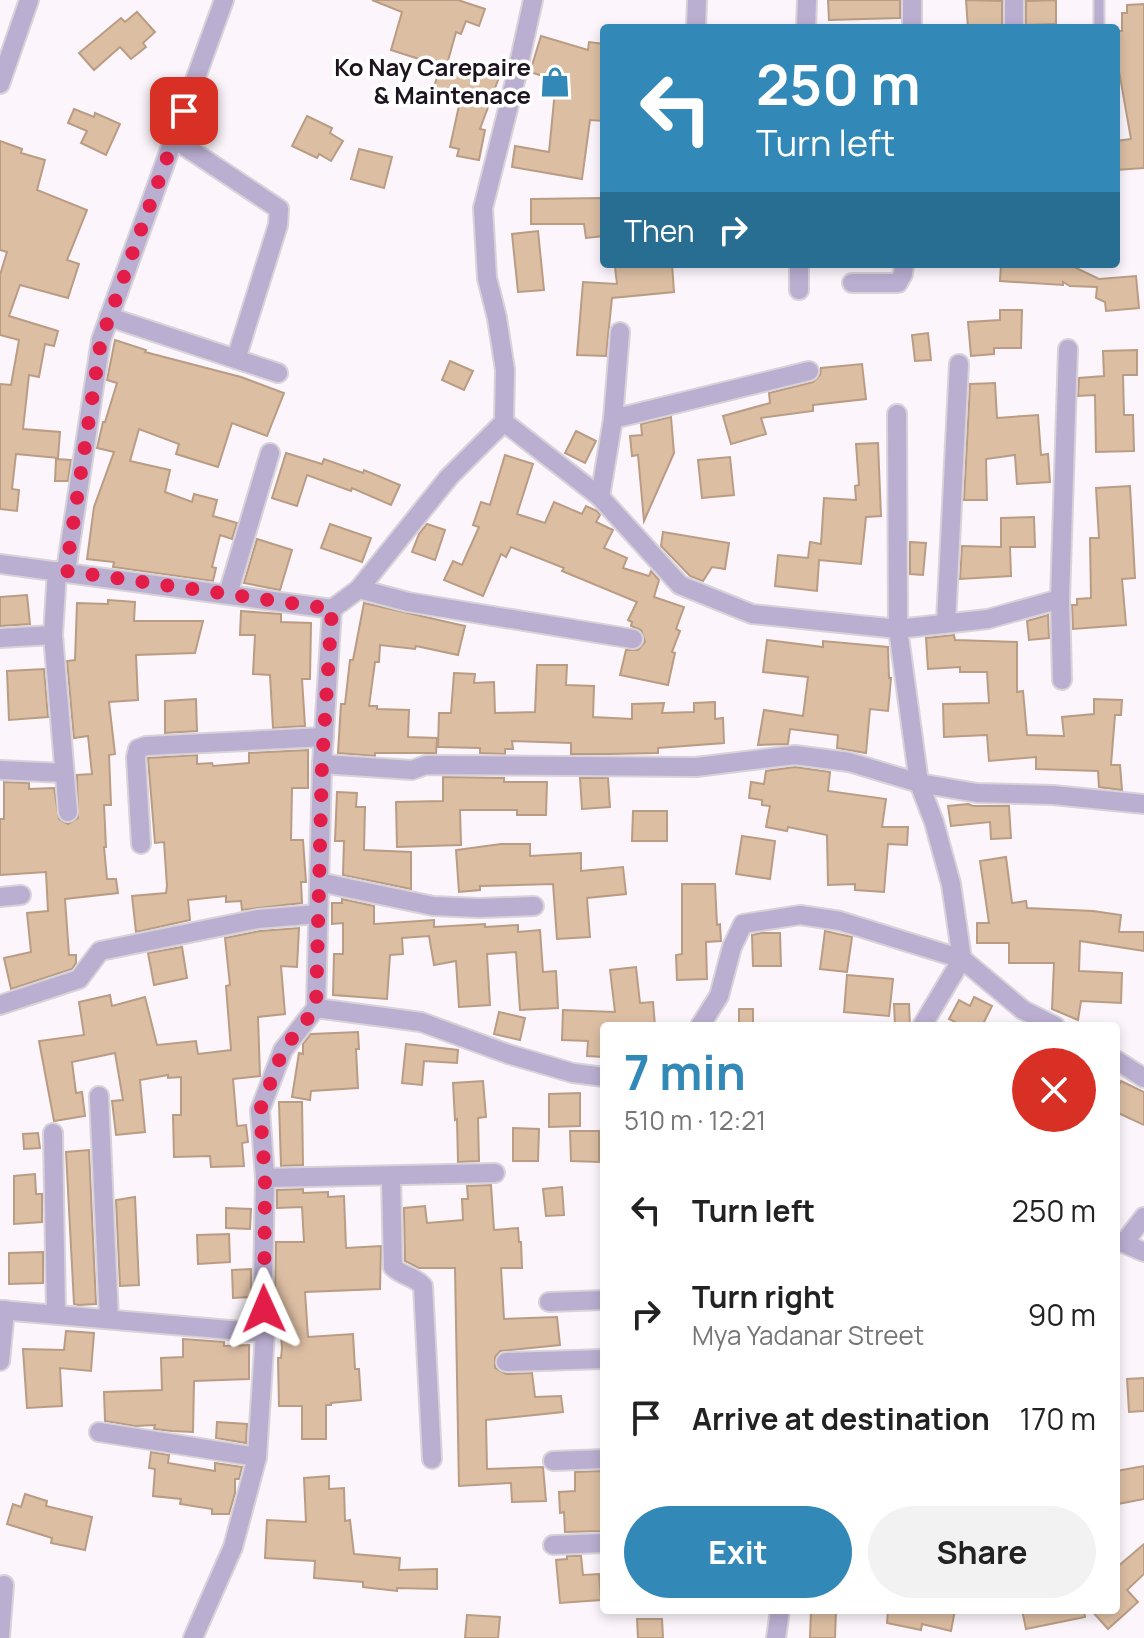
<!DOCTYPE html>
<html lang="en">
<head>
<meta charset="utf-8">
<style>
  body { margin:0; font-family:Manrope,sans-serif; background:#f2f2f2; color:#222; height:100vh; display:flex; flex-direction:column; font-size:30px; white-space:nowrap }
  * { box-sizing:border-box; margin:0 }
  p { font-size:26px; color:#767676 }
  .icon { flex:none; width:44px; height:44px; fill:none; stroke:currentColor; stroke-width:2; stroke-linecap:round; stroke-linejoin:round }
  .map { position:relative; flex:1; overflow:hidden }
  .sheet { position:absolute; left:600px; top:1022px; width:520px; height:592px; display:flex; flex-direction:column; background:#fff; border-radius:8px; box-shadow:0 4px 12px #0003 }
  .sheet>* { flex:none }
  .hud { position:absolute; left:600px; top:24px; width:520px; height:244px; border-radius:8px; box-shadow:0 4px 12px #0003; background:#3289b7; color:#fff; overflow:hidden }
  .pin { position:absolute; display:grid; place-items:center; width:68px; height:68px; color:#fff; margin:-34px; border-radius:16px; box-shadow:0 4px 12px #0006 }
  .me { position:absolute; width:88px; margin:-44px; rotate:359deg; stroke-linejoin:round; filter:drop-shadow(0 0 6px #0008) }
  .turn { display:flex; align-items:center; gap:28px; height:168px; padding:0 24px; font-size:36px }
  .turn .icon { width:104px; height:104px; stroke-width:2.5 }
  .turn b { display:block; font-size:56px; line-height:68px }
  .then { display:flex; align-items:center; height:76px; padding:0 24px; background:#0003; gap:16px; font-size:30px }
  .round { display:grid; place-items:center; flex:none; width:84px; height:84px; border-radius:42px; background:#f2f2f2 }
  .head { display:flex; align-items:center; justify-content:space-between; height:136px; padding:0 24px }
  h1 { font-size:48px; font-weight:700; line-height:60px; color:#3289b7 }
  .action { display:flex; gap:16px; margin-top:auto; padding:16px 24px }
  .action a { flex:1; height:92px; border-radius:48px; background:#3289b7; color:#fff; font-size:32px; font-weight:700; line-height:92px; text-align:center }
  .action a+a { background:#f2f2f2; color:#222 }
  ul { padding:0; list-style:none }
  li { display:flex; align-items:center; gap:24px; height:104px; padding:0 24px }
  li div { flex:1 }
  li b { display:block; font-size:30px }
  li em { font-style:normal }
  .map>svg:first-child { display:block }
  .building { fill:#dcbea3; stroke:#b99c83; stroke-width:2 }
  .lines { fill:none; stroke-linecap:round; stroke-linejoin:round }
  .service-casing { stroke:#d8d2d9; stroke-width:13 }
  .minor-casing { stroke:#d8d2d9; stroke-width:22 }
  .service { stroke:#baaed1; stroke-width:9 }
  .minor { stroke:#baaed1; stroke-width:18 }
  .route { stroke:#e11d48; stroke-width:14; stroke-dasharray:0 25.2 }
  .labels { text-anchor:middle; stroke-width:7; stroke-linejoin:round; paint-order:stroke }
  .poi-label { font-size:24px; font-weight:bold; fill:#1e141f; stroke:#fff; text-anchor:end }
</style>
</head>
<body>
<div class="map">
<svg width="1144" height="1638" viewBox="0 0 1144 1638">
  <rect width="100%" height="100%" fill="#fcf6fc"/>
  <!-- building -->
  <g class="building">
    <polygon points="372,0 458,0 485,9 479,26 466,21 461,34 456,32 446,68 479,78 484,65 501,72 480,129 485,130 479,160 457,156 459,149 450,147 460,101 432,92 441,66 391,50 402,12"/>
    <polygon points="828,0 900,0 900,18 829,20"/>
    <polygon points="966,0 1002,1 1002,25 997,25 997,28 968,28"/>
    <polygon points="1056,0 1056,24 1026,25 1026,1"/>
    <polygon points="1144,4 1144,168 1116,170 1116,141 1131,139 1116,54 1116,31 1122,31 1122,13 1127,13 1127,5"/>
    <polygon points="137,12 155,32 143,43 146,47 131,59 120,47 94,70 79,53 121,18 125,22"/>
    <polygon points="541,36 588,50 589,42 604,44 604,121 590,120 582,179 512,167 515,146 549,152 556,80 530,72"/>
    <polygon points="74,109 94,117 95,113 120,124 106,155 81,143 87,131 68,123"/>
    <polygon points="307,116 332,128 330,133 343,141 331,161 319,154 317,158 292,146"/>
    <polygon points="0,141 22,149 21,153 45,160 37,190 87,210 67,260 79,264 68,298 20,285 9,316 58,331 54,346 45,344 39,377 29,375 23,429 60,432 58,458 16,454 12,489 19,490 17,511 0,509 0,384 11,385 19,340 0,335 0,275 7,252 0,250"/>
    <polygon points="359,149 392,157 384,188 351,179"/>
    <polygon points="603,198 604,236 586,238 584,224 531,224 531,199"/>
    <polygon points="538,231 544,290 518,292 512,234"/>
    <polygon points="625,264 672,264 674,292 612,298 606,356 577,355 583,282 617,284 615,267"/>
    <polygon points="1001,264 1068,264 1099,279 1136,276 1139,308 1106,311 1105,302 1096,298 1097,287 1070,286 1063,282 1063,285 1000,281"/>
    <polygon points="1000,310 1022,310 1021,348 994,348 994,354 971,356 968,322 1000,320"/>
    <polygon points="928,333 931,360 915,361 912,335"/>
    <polygon points="115,340 146,350 145,352 241,377 284,393 267,436 232,423 218,467 176,454 179,444 139,429 130,461 170,470 165,492 192,502 194,494 217,500 213,516 237,523 232,539 220,535 212,567 216,568 213,581 113,567 114,562 87,559 94,507 114,452 97,448 103,422 105,422 117,383 107,380"/>
    <polygon points="1137,350 1137,375 1123,375 1124,415 1133,415 1134,451 1096,452 1095,395 1078,396 1079,378 1104,376 1103,351"/>
    <polygon points="450,361 473,371 464,390 442,380"/>
    <polygon points="862,364 866,399 813,405 813,411 761,418 766,434 731,444 723,416 770,403 769,393 813,382 820,375 821,368"/>
    <polygon points="995,383 997,418 1038,415 1041,455 1048,454 1050,482 1017,484 1015,455 986,459 987,500 964,500 970,384"/>
    <polygon points="671,417 674,453 644,521 638,455 632,456 630,436 642,435 641,424"/>
    <polygon points="576,431 596,441 585,463 565,453"/>
    <polygon points="878,443 881,516 866,517 861,564 819,560 817,591 775,586 778,555 808,558 810,542 821,544 824,498 856,500 855,486 859,485 856,444"/>
    <polygon points="286,453 322,464 324,459 363,473 364,470 400,485 391,505 352,488 351,491 307,475 297,506 272,498"/>
    <polygon points="505,455 533,464 517,514 545,523 554,502 582,514 586,506 597,511 600,515 596,522 613,530 604,548 627,558 623,568 649,576 651,571 659,580 654,597 684,607 676,629 680,631 672,652 675,653 668,685 620,675 626,650 638,650 645,642 641,630 631,626 632,622 628,620 637,602 562,571 564,568 511,547 506,557 501,554 483,596 444,580 453,561 462,565 479,527 473,525 481,502 490,505"/>
    <polygon points="730,457 734,495 702,498 698,460"/>
    <polygon points="56,459 71,460 68,481 55,481"/>
    <polygon points="1130,486 1135,578 1122,579 1126,625 1073,629 1072,605 1077,605 1077,599 1091,598 1090,538 1099,538 1096,488"/>
    <polygon points="1034,517 1035,547 1010,547 1011,576 960,579 962,546 1001,547 1001,518"/>
    <polygon points="330,524 371,538 362,562 321,548"/>
    <polygon points="427,524 445,530 435,560 412,552 419,534"/>
    <polygon points="663,532 729,543 725,569 712,567 703,581 690,576 661,546"/>
    <polygon points="257,539 292,550 280,590 244,583"/>
    <polygon points="910,542 926,543 923,575 910,574"/>
    <polygon points="27,595 30,624 0,626 0,597"/>
    <polygon points="108,600 135,602 134,621 203,621 195,653 136,655 138,700 109,702 115,754 109,755 111,805 104,805 106,847 104,847 107,879 116,879 118,893 65,899 69,955 76,955 76,963 72,969 11,989 4,958 31,952 27,913 48,911 46,872 0,875 0,819 4,819 4,782 29,783 29,789 54,788 59,819 68,824 78,818 77,775 92,774 88,736 74,738 67,661 75,660 77,603 108,604"/>
    <polygon points="364,603 465,626 458,655 416,646 415,649 380,645 379,662 375,662 369,706 377,706 377,709 409,710 408,737 437,738 436,753 375,753 375,756 338,753 341,704 345,704 350,660 353,660"/>
    <polygon points="241,611 281,614 281,622 311,623 310,679 302,679 305,726 273,728 270,675 253,674 255,635 240,635"/>
    <polygon points="1048,615 1049,638 1029,640 1027,621"/>
    <polygon points="954,635 955,640 1017,642 1017,692 1023,691 1027,735 1064,736 1062,717 1094,714 1094,699 1122,700 1121,715 1115,715 1111,765 1120,765 1122,790 1099,787 1098,771 1036,769 1036,757 989,761 987,735 944,737 943,704 989,703 987,672 960,672 960,667 928,669 926,638"/>
    <polygon points="767,640 823,647 823,641 888,647 889,678 891,678 888,711 870,709 866,753 837,748 838,735 790,729 788,744 758,745 764,710 803,716 808,677 763,672"/>
    <polygon points="537,665 567,665 566,685 594,686 593,717 632,719 632,704 664,703 662,713 694,712 694,703 715,702 715,719 723,718 724,743 658,748 658,753 609,754 571,754 571,743 512,741 513,749 505,749 505,754 480,753 480,748 438,747 439,713 451,713 454,673 475,674 474,683 494,682 495,713 535,712"/>
    <polygon points="44,669 48,717 9,720 7,671"/>
    <polygon points="196,699 197,731 165,733 165,701"/>
    <polygon points="308,750 308,788 292,788 291,840 303,840 306,882 301,882 302,903 242,910 241,901 226,902 226,896 188,900 190,920 136,932 132,896 166,893 167,886 164,842 155,843 148,758 197,755 197,764 212,763 213,766 249,763 249,753"/>
    <polygon points="795,767 830,772 828,791 886,799 882,827 908,827 907,845 888,844 884,892 855,890 855,884 828,885 827,835 788,827 787,831 766,827 770,806 762,805 762,800 749,798 751,782 764,784 766,771"/>
    <polygon points="443,777 504,778 504,782 547,782 546,815 517,815 517,810 460,810 461,845 397,847 396,802 443,801"/>
    <polygon points="580,778 608,778 610,807 582,809"/>
    <polygon points="337,792 357,793 356,807 365,807 364,850 411,852 411,889 343,875 344,841 335,841"/>
    <polygon points="968,804 973,806 1009,806 1011,838 991,839 990,822 951,826 948,806"/>
    <polygon points="633,811 667,811 667,841 632,841"/>
    <polygon points="742,836 775,841 770,879 736,874"/>
    <polygon points="501,844 530,844 530,856 581,853 581,871 623,867 626,894 587,898 590,937 557,939 553,884 480,886 480,890 459,892 456,850"/>
    <polygon points="1006,857 1012,903 1026,901 1027,908 1093,911 1121,915 1119,932 1144,932 1144,951 1080,941 1079,971 1122,973 1121,1003 1081,1001 1078,1020 1052,1009 1054,963 1009,963 1009,943 977,943 977,923 989,923 980,861"/>
    <polygon points="682,884 715,884 717,925 720,924 721,941 706,942 707,979 677,980 676,955 682,954"/>
    <polygon points="342,899 374,906 374,924 434,920 434,927 485,924 485,927 518,925 518,932 540,930 543,972 556,971 558,1008 520,1010 516,952 487,954 490,1005 459,1007 456,961 434,965 429,936 402,938 403,954 390,955 387,999 333,995 334,954 343,954 343,923 332,924 332,903 342,903"/>
    <polygon points="299,928 297,967 281,966 285,1014 258,1017 260,1076 233,1079 237,1126 246,1125 248,1142 242,1143 244,1166 211,1167 210,1156 174,1157 173,1115 181,1115 181,1077 168,1078 168,1075 140,1080 145,1132 116,1135 112,1101 123,1100 115,1053 72,1062 76,1093 82,1092 85,1116 54,1121 39,1041 84,1035 79,1002 110,995 112,1006 145,997 157,1045 196,1041 198,1054 231,1050 226,986 230,985 225,938 260,931"/>
    <polygon points="825,931 852,937 847,972 820,969"/>
    <polygon points="761,933 780,933 781,966 753,966 752,935"/>
    <polygon points="182,947 187,978 154,985 148,953"/>
    <polygon points="636,967 640,1003 653,1002 655,1026 604,1026 604,1057 587,1056 588,1041 562,1040 563,1010 615,1012 610,970"/>
    <polygon points="847,975 893,979 889,1016 844,1012"/>
    <polygon points="974,997 992,1006 982,1026 963,1026 949,1019 959,1000 970,1006"/>
    <polygon points="894,1004 909,1004 910,1026 895,1026"/>
    <rect x="739" y="1009" width="14" height="17"/>
    <polygon points="499,1012 525,1018 520,1040 494,1034"/>
    <polygon points="358,1032 359,1049 356,1049 358,1088 311,1091 310,1100 292,1097 299,1053 303,1054 303,1044 311,1034"/>
    <polygon points="406,1044 458,1050 457,1063 424,1061 422,1085 402,1083"/>
    <polygon points="483,1081 486,1117 478,1118 479,1161 458,1162 457,1119 455,1120 453,1083"/>
    <polygon points="1121,1081 1144,1092 1144,1125 1116,1112 1116,1092"/>
    <polygon points="580,1093 580,1126 549,1127 549,1094"/>
    <polygon points="279,1102 302,1102 303,1165 281,1166"/>
    <polygon points="513,1128 539,1129 538,1161 513,1161"/>
    <polygon points="570,1131 599,1131 599,1162 571,1161"/>
    <polygon points="38,1133 40,1148 24,1149 23,1134"/>
    <polygon points="89,1150 96,1304 78,1305 74,1304 66,1152"/>
    <polygon points="35,1174 36,1194 42,1194 42,1222 14,1224 14,1176"/>
    <polygon points="491,1185 494,1230 518,1228 519,1242 521,1242 522,1268 501,1268 504,1319 557,1317 560,1345 500,1351 495,1357 495,1368 506,1374 532,1373 535,1397 561,1396 563,1412 486,1420 487,1469 543,1467 546,1501 512,1502 511,1483 459,1486 455,1268 419,1268 405,1261 404,1208 425,1206 427,1223 463,1220 462,1199 468,1199 467,1186"/>
    <polygon points="562,1187 564,1215 546,1216 543,1189"/>
    <polygon points="303,1189 303,1193 328,1192 328,1197 344,1196 346,1248 381,1246 380,1289 305,1292 308,1337 353,1334 355,1369 359,1369 361,1400 331,1403 331,1405 326,1405 326,1439 302,1439 302,1406 279,1406 278,1358 281,1358 282,1348 278,1295 275,1296 276,1242 304,1242 302,1207 277,1208 277,1190"/>
    <polygon points="135,1197 139,1285 120,1286 116,1200"/>
    <polygon points="226,1208 251,1209 250,1229 226,1228"/>
    <polygon points="229,1234 230,1262 198,1264 197,1235"/>
    <polygon points="43,1252 43,1283 9,1284 9,1253"/>
    <polygon points="251,1269 251,1297 233,1298 232,1270"/>
    <polygon points="66,1331 94,1333 91,1371 60,1368 62,1406 27,1408 23,1349 64,1350"/>
    <polygon points="183,1339 224,1342 224,1346 249,1345 249,1379 194,1381 193,1432 172,1431 154,1429 155,1425 135,1426 105,1421 104,1392 162,1390 161,1358 183,1357"/>
    <polygon points="1144,1378 1144,1411 1129,1412 1127,1379"/>
    <polygon points="217,1422 247,1424 246,1443 216,1438"/>
    <polygon points="151,1452 169,1455 168,1463 215,1471 215,1463 242,1467 239,1479 235,1479 235,1493 229,1514 212,1514 212,1509 180,1504 181,1499 153,1496 155,1469 149,1468"/>
    <polygon points="1144,1466 1144,1499 1118,1504 1116,1471"/>
    <polygon points="601,1471 601,1531 565,1532 564,1512 560,1513 559,1492 575,1491 575,1472"/>
    <polygon points="329,1476 329,1489 344,1488 345,1521 350,1520 354,1554 400,1558 399,1570 437,1569 437,1589 397,1588 397,1591 363,1587 363,1582 314,1578 315,1561 265,1558 267,1520 306,1522 304,1478"/>
    <polygon points="25,1494 47,1501 46,1506 92,1517 85,1550 51,1543 52,1538 7,1524 13,1504 21,1507"/>
    <polygon points="1144,1544 1144,1574 1127,1590 1138,1602 1108,1629 1091,1610 1116,1610 1116,1568"/>
    <polygon points="567,1556 581,1556 583,1575 599,1574 601,1600 560,1603 556,1560 567,1559"/>
    <polygon points="811,1610 836,1610 835,1638 810,1638"/>
    <polygon points="888,1610 955,1610 951,1631 922,1624 921,1630 887,1623"/>
    <polygon points="1022,1610 1084,1610 1085,1617 1026,1629"/>
    <polygon points="467,1615 500,1617 498,1638 465,1638"/>
    <polygon points="637,1619 662,1619 663,1638 638,1638"/>
  </g>
  <g class="lines">
    <!-- service casing -->
    <g class="service-casing">
      <polyline id="service" points="1099,0 1099,28"/>
    </g>
    <!-- minor casing -->
    <g class="minor-casing">
      <g id="minor">
        <polyline points="696,28 697,0"/>
        <polyline points="806,28 807,0"/>
        <polyline points="912,28 912,0"/>
        <polyline points="1014,28 1014,0"/>
        <polyline points="0,84 29,0"/>
        <polyline points="174,139 279,209 278,225 236,359"/>
        <polyline points="852,283 898,283 903,274 904,264"/>
        <polyline points="799,290 799,264"/>
        <polyline points="109,317 278,373"/>
        <polyline points="897,414 898,629 919,783 934,822 951,884 962,959 922,1026"/>
        <polyline points="613,419 620,332"/>
        <polyline points="504,422 600,497 680,585 752,614 898,629 988,619 1060,599"/>
        <polyline points="600,497 613,419 809,371"/>
        <polyline points="0,564 332,609"/>
        <polyline points="57,571 53,635 68,812"/>
        <polyline points="66,571 101,340 224,0"/>
        <polyline points="359,589 408,602 633,639"/>
        <polyline points="228,594 270,453"/>
        <polyline points="946,622 959,364"/>
        <polyline points="0,638 53,635"/>
        <polyline points="1062,680 1060,599 1068,349"/>
        <polyline points="322,764 412,770 426,765 696,767 795,755 849,762 919,783 977,793 1053,795 1144,804"/>
        <polyline points="0,770 64,773"/>
        <polyline points="141,844 136,757 138,749 146,746 324,737"/>
        <polyline points="319,882 433,906 479,908 534,906"/>
        <polyline points="0,897 21,895"/>
        <polyline points="0,1005 79,979 100,951 258,919 318,914"/>
        <polyline points="316,1008 421,1022 508,1054 573,1073 604,1077"/>
        <polyline points="700,1026 719,996 732,947 743,924 800,915 840,921 962,959 1023,1010 1055,1026"/>
        <polyline points="1116,1060 1144,1078"/>
        <polyline points="99,1096 109,1319"/>
        <polyline points="53,1133 56,1314"/>
        <path d="M391,1176l2,91c9,9 21,9 30,19l9,173"/>
        <polyline points="265,1178 495,1173"/>
        <polyline points="1116,1240 1144,1252"/>
        <polyline points="1124,1243 1144,1217"/>
        <polyline points="549,1302 604,1300"/>
        <polyline points="0,1310 265,1333"/>
        <polyline points="0,1361 5,1310"/>
        <polyline points="506,1362 604,1359"/>
        <polyline points="99,1432 257,1457"/>
        <polyline points="553,1461 604,1459"/>
        <polyline points="553,1545 604,1543"/>
        <polyline points="0,1636 4,1585"/>
        <polyline points="193,1638 233,1547 257,1457 265,1333 263,1285 265,1178 260,1110 283,1050 316,1008 322,764 332,609 359,589 449,477 504,422 505,370 497,318 487,278 483,208 517,73 533,0"/>
        <polyline points="776,1638 780,1610"/>
      </g>
    </g>
    <!-- service -->
    <use href="#service" class="service"/>
    <!-- minor -->
    <use href="#minor" class="minor"/>
  </g>
  <g class="lines">
    <!-- route -->
    <polyline class="route" points="184,111 101,340 66,571 332,609 322,764 316,1008 283,1050 260,1110 265,1178 264,1309"/>
  </g>
  <!-- icons -->
  <defs>
    <g id="shop-bare" transform="scale(2.4)"><path d="M-5-2.5h2.3a2.7 3.5 0 0 1 5.4 0H5L5.5 6h-11ZM-1.5-2.5h3a1.5 2.3 0 0 0-3 0Z" fill="#3289b7" stroke="#fff" stroke-width="2.5" paint-order="stroke"/></g>
  </defs>
  <g fill-rule="evenodd">
    <use href="#shop-bare" x="555" y="82"/>
  </g>
  <g class="labels">
    <!-- poi labels -->
    <g class="poi-label">
      <text x="531" y="76">Ko Nay Carepaire<tspan x="531" dy="28">&amp; Maintenace</tspan></text>
    </g>
  </g>
</svg>
<div class="pin" style="left:184px;top:111px;background:#d93025"><svg class="icon" aria-label="arrive" viewBox="0 0 24 24"><path d="M6 21V4h12l-3 4 3 4H6"/></svg></div>
<svg class="me" style="left:264px;top:1309px" viewBox="-20 -20 40 40"><path d="M0-17L14 15 0 8-14 15z" fill="#e11d48" stroke="#fff" stroke-width="4"/></svg>
<div class="hud">
<div class="turn"><svg class="icon" aria-label="left" viewBox="0 0 24 24"><path d="M17 20v-9H6M10 6l-5 5 5 5"/></svg><div><b>250 m</b>Turn left</div></div>
<div class="then">Then<svg class="icon" aria-label="right" viewBox="0 0 24 24"><path d="M7 20v-9h11M14 6l5 5-5 5"/></svg></div>
</div>
<section class="sheet">
<div class="head"><div><h1>7 min</h1><p>510 m · 12:21</p></div><a class="round" style="background:#d93025;color:#fff"><svg class="icon" aria-label="close" viewBox="0 0 24 24"><path d="M6 6l12 12M18 6L6 18"/></svg></a></div>
<ul>
<li><svg class="icon" aria-label="left" viewBox="0 0 24 24"><path d="M17 20v-9H6M10 6l-5 5 5 5"/></svg><div><b>Turn left</b></div><em>250 m</em></li>
<li><svg class="icon" aria-label="right" viewBox="0 0 24 24"><path d="M7 20v-9h11M14 6l5 5-5 5"/></svg><div><b>Turn right</b><p>Mya Yadanar Street</p></div><em>90 m</em></li>
<li><svg class="icon" aria-label="arrive" viewBox="0 0 24 24"><path d="M6 21V4h12l-3 4 3 4H6"/></svg><div><b>Arrive at destination</b></div><em>170 m</em></li>
</ul>
<div class="action"><a>Exit</a><a>Share</a></div>
</section>
</div>
</body>
</html>
